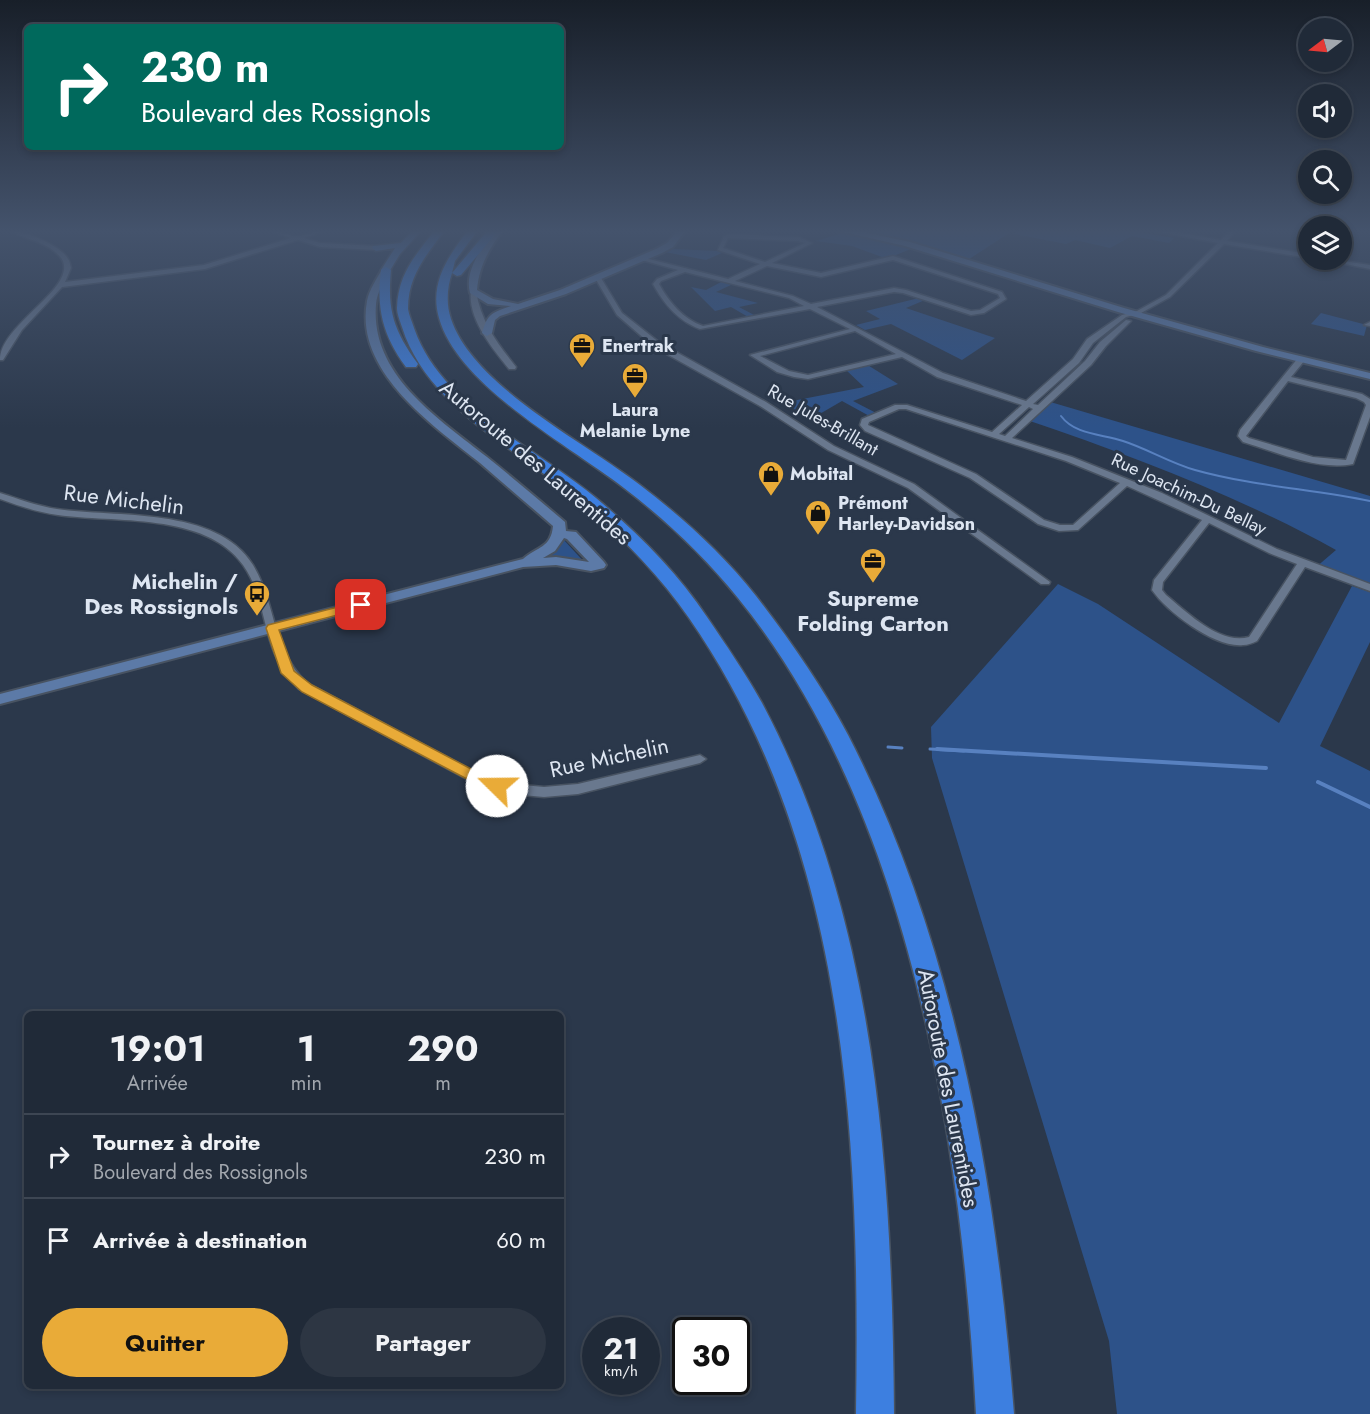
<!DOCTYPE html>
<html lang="fr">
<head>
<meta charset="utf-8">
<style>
  body { margin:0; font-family:Jost,sans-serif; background:#2d3643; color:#f1f3f6; height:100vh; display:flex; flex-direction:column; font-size:22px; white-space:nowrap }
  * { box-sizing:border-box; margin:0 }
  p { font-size:20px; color:#a2a7ae }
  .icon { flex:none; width:33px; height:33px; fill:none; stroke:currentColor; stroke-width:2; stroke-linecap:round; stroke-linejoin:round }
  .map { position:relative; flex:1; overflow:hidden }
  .sheet { position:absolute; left:24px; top:1011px; width:540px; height:378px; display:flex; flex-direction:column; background:#202a38; border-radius:9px; box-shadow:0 3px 9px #0003,0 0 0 2px #3d4653 }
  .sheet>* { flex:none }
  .top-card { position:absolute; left:24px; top:24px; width:540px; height:126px; border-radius:9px; box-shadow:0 3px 9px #0003,0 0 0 2px #3d4653; background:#00695c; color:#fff; overflow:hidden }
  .needle { width:39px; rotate:254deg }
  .buttons { position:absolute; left:1298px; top:18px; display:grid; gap:12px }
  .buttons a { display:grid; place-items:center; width:54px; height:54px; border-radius:50%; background:#202a38; box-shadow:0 3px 9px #0003,0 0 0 2px #3d4653; font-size:30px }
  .speed { position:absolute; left:582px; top:1317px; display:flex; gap:12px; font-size:30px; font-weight:700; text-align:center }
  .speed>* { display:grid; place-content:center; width:78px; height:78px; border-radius:50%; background:#202a38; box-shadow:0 3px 9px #0003,0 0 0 2px #3d4653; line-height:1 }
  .speed small { font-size:15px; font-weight:400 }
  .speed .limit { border:3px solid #111; border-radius:9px; background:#fff; color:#111 }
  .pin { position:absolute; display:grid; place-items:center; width:51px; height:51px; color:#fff; margin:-26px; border-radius:12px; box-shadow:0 3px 9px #0006 }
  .me { position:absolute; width:66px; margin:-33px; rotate:292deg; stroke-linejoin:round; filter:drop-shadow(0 0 4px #0008) }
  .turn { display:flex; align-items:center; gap:21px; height:126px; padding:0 18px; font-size:27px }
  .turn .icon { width:78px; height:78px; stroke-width:2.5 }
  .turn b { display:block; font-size:42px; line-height:51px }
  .eta { display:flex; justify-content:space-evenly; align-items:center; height:102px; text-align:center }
  .eta b { font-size:36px; font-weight:700; line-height:42px }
  .action { display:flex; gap:12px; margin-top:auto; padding:12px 18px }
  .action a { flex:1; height:69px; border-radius:36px; background:#e9ab38; color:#111; font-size:24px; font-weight:700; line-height:69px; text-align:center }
  .action a+a { background:#2d3643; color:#f1f3f6 }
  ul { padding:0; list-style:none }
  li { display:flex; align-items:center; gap:18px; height:84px; padding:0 18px; border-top:2px solid #3d4653 }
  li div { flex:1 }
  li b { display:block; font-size:22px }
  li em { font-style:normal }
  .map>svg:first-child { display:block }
  .green { fill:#2d5289 }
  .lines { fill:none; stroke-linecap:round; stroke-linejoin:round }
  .stream-far2 { stroke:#5881c0; stroke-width:2 }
  .stream-far1 { stroke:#5881c0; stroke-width:3 }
  .stream { stroke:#5881c0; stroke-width:4 }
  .street-casing { stroke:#485362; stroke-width:3 }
  .secondary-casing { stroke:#485362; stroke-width:4 }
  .primary-casing { stroke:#485362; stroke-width:3 }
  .highway-casing { stroke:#485362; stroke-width:3 }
  .street { fill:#69788e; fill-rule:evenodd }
  .secondary { fill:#5c7aa7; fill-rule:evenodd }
  .primary { fill:#4f7cbf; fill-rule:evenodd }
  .highway { fill:#3d7fe0; fill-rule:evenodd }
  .route { fill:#e9ab38; stroke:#976f24; stroke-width:1.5 }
  .labels { text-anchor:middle; stroke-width:6; stroke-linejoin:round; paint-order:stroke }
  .far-poi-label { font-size:18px; font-weight:bold; fill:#dee6f2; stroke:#2b384b; text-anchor:start }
  .far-street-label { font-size:18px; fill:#dee6f2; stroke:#2b384b }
  .street-label { font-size:22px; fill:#dee6f2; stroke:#2b384b }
  .poi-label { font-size:22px; font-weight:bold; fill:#dee6f2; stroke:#2b384b; text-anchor:end }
</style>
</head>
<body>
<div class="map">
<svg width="1370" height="1414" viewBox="0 0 1370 1414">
  <rect width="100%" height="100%" fill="#2b384b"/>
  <!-- green -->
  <g class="green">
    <polygon points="847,230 1014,230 966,261"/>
    <polygon points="1020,230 1126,230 1174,238 1169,243 1132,236 1110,248 1075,240 1066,244 1015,234"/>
    <polygon points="842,233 913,248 891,257 882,257 852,246 816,241"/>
    <polygon points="672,249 718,251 722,253 706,260 665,252"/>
    <polygon points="723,281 733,284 716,292 758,303 739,307 756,316 750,318 731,307 715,311 691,287 706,290"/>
    <polygon points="919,298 925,300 906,308 995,338 962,360 891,324 865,330 856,325 880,319 866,311"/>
    <polygon points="1321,313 1367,325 1364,336 1311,324"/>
    <polygon points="866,364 898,384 853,401 880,415 873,418 842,401 811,419 782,403 864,387 845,369"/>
    <path d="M1047,401l323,95v92l-55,-20 21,-18c-98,-54 -203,-94 -309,-130z"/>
    <polygon points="563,539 586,564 543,559 542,556"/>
    <polygon points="1058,584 1098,604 1279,723 1352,586 1370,592 1370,642 1320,746 1370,771 1370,1414 1117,1414 1109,1341 932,758 931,727"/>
  </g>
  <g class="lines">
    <!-- stream-far2 -->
    <path class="stream-far2" d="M1061,416c14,19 41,18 62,25 25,8 47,22 72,29 57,16 117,19 175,31"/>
    <!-- stream-far1 -->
    <g class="stream-far1">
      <polyline points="888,747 902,748"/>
      <polyline points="930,749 964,751"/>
    </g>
    <!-- stream -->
    <g class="stream">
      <polyline points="937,749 1266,768"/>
      <polyline points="1318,782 1370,807"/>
    </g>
    <!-- street casing -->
    <g class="street-casing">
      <g id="street">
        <path d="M8,230c14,0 53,15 60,29 2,2 2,6 3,9l-6,14 139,-17 87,-27 -23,-8c10,0 19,6 29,6 10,0 19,-6 29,-6l-22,8 16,5 56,3 3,2 -3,2 -56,-3 -22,-7 -93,29 -143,18 -40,43 -19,30h-3c0,-33 67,-67 64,-94 0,-6 -5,-11 -10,-15 -12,-10 -32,-13 -46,-21z"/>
        <path d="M1149,230h15l57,10 9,-10h6l-9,11 81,13v4l-84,-14 -54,53 -29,16 -15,4 -33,26 -14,20 -46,41 5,1 47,-44 15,-19 26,-22 5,1 -25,25 -15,19 -79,73 60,19 90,36 115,56 93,35v7l-65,-24 -48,74c-4,2 -9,4 -14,4 -28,3 -76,-33 -91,-55l2,-10 48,-60 -75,-34 -49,44 -19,1 -21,-7 -68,-46 -105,-47 -5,-6 2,-6 33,-14h12l85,27 30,-27 -85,-28 -35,-20 -94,22 -14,-2 -17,-5 -27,-17 100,-26 -40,-20 -110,20c-22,-8 -36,-25 -47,-45l4,-5 21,-9 -40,-11 3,-2 87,22 32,-15 -42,-14 6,-14 5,-2 70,3 13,6 -40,20 49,10 72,-17 109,36 4,7 -22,14 -13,2 -68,-22 -9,-1 -77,15 126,66 83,28 47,-42 14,-20 35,-24 15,-4 29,-16 52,-52zM728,238l70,3 7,2 -40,19 -42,-14zM893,260l105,34 2,4 -20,12 -9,1 -65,-21 -12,-2 -83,16 -18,-8 -58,-15 32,-15 54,11zM685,272l104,26 15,8 -101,20c-20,-7 -34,-24 -44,-42l2,-3zM855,331l41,23 -88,21 -19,-4 -29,-15zM1029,407l4,2 -28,27 -6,-2zM899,409h7l160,52 54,22 -47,42h-13l-16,-5 -68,-46 -108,-49 1,-3zM1209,523l60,30 28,11 -48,73c-30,8 -62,-25 -83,-42l-4,-5 1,-8z"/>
        <polygon points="1325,260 1336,260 1370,265 1370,269"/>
        <polygon points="598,276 601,278 622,313 660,343 766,402 834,446 914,484 1050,582 1049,584 1041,584 908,488 828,450 760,406 654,347 617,315 595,278"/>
        <path d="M471,290l5,1c5,31 21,52 40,76l-1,2h-6c-17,-21 -42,-51 -38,-79z"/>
        <polygon points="1370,322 1370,326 1364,325"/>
        <path d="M1298,358l7,2 -14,17 71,17 8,5v18l-17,47c-36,7 -76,-12 -110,-22l-5,-6 2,-6zM1288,381l68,17 8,4 2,3 -20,55 -33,-3 -64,-19 -3,-2z"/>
        <path d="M0,493c19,6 37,13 57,16 58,9 160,-3 196,56 24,40 18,84 54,118l168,89 37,12 32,3 34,-3 122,-29 6,4 -6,4 -122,31 -34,3 -33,-3 -46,-16 -166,-89c-41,-40 -28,-84 -56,-124 -37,-53 -130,-42 -185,-50 -21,-3 -39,-9 -58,-16z"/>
      </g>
    </g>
    <!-- secondary casing -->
    <g class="secondary-casing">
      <g id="secondary">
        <path d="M495,230h8c-14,19 -24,36 -26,60l16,9 25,5 42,-14 96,-41 11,-6 11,-13h8l-13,17 -11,6 -96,41 -66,22 -5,4 -3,13 -5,3 -5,-3c6,-20 10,-20 29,-27l-23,-2 -18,-11c-6,-22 12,-46 25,-63z"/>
        <polygon points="835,230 853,230 910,242 1124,308 1263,347 1370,373 1370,379 1256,351 1118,312 905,246"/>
        <path d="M383,268l7,2c-5,10 -13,22 -14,34 -6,71 62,114 111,153 26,21 52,43 78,65l1,9 10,1 28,30 2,3 -2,3 -13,3 -35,-6 -33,2 -523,137v-10l523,-135c15,-13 28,-11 30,-33 -24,-21 -49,-42 -73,-63 -47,-38 -126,-91 -113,-162 2,-11 10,-23 16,-33zM564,538l3,1 22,23 -33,-5 -13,1 12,-7z"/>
      </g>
    </g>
    <!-- primary casing -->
    <g class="primary-casing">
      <polygon id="primary" points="413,230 422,230 400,254 389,272 383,272 381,270 395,248 376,251 372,248 373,246 401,243"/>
    </g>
    <!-- highway casing -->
    <g class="highway-casing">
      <g id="highway">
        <path d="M435,230h10c-19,26 -37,45 -37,79 1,6 4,13 6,19 26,77 122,120 182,170 41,34 81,74 111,119 19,28 39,57 55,86 115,217 130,471 132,711h-38c4,-270 -7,-566 -167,-796 -29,-42 -67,-81 -106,-114 -61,-52 -156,-96 -181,-177 -2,-6 -5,-13 -5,-19 1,-34 18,-52 38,-78z"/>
        <path d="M468,230h10l-23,31 -3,12 36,-43h11l-38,45 -4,1 -5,-3c-5,15 -6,31 -1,46 23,68 134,123 189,166 42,32 83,69 116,111 34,44 66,90 92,139 107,208 148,448 166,679h-38c-14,-268 -64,-602 -238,-816 -33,-41 -72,-78 -114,-110 -54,-42 -166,-102 -185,-170 -10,-35 9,-61 29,-88z"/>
        <path d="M386,267l5,3c-4,41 3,61 27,94l-2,3h-10c-23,-31 -30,-59 -25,-97z"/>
      </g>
    </g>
    <!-- street -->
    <use href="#street" class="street"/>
    <!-- secondary -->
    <use href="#secondary" class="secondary"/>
    <!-- primary -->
    <use href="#primary" class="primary"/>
    <!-- highway -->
    <use href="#highway" class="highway"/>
  </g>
  <!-- sky -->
  <linearGradient id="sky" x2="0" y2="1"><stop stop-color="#181f29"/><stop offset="0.54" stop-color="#44536c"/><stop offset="1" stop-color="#44536c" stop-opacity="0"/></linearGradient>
  <rect width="1370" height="428" fill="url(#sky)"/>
  <!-- route -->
  <polygon class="route" points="361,601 365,602 365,608 279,630 294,671 312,685 475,771 502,782 505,786 502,789 492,789 465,778 302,692 281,673 266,628 268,625"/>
  <!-- icons -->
  <defs>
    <g id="office-pin" transform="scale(1.35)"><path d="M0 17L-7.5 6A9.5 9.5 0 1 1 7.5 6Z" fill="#e9ab38" stroke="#2b384b"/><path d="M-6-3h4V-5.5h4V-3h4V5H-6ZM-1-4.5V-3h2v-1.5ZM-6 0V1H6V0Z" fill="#111"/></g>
    <g id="shop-pin" transform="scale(1.35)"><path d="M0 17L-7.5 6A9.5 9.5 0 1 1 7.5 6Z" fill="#e9ab38" stroke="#2b384b"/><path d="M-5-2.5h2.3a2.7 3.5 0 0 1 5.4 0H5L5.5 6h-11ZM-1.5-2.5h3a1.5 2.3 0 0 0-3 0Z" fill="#111"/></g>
    <g id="bus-pin" transform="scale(1.35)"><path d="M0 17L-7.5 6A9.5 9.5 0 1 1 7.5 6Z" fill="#e9ab38" stroke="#2b384b"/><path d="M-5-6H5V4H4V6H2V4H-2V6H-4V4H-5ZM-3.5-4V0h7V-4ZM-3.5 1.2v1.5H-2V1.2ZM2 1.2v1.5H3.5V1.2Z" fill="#111"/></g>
  </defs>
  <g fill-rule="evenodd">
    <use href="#office-pin" x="582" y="346"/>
    <use href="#office-pin" x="635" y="376"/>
    <use href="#shop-pin" x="771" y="474"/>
    <use href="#shop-pin" x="818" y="513"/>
    <use href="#office-pin" x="873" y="561"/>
    <use href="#bus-pin" x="257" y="594"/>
  </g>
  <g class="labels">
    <!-- far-poi labels -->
    <g class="far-poi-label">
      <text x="602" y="352">Enertrak</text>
      <text x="635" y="416" text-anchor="middle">Laura<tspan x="635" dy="21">Melanie Lyne</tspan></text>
      <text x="790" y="480">Mobital</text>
      <text x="838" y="509">Prémont<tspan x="838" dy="21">Harley-Davidson</tspan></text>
    </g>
    <!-- far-street labels -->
    <g class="far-street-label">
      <text transform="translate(823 420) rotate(30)" y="6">Rue Jules-Brillant</text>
      <text transform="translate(1189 494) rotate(25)" y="6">Rue Joachim-Du Bellay</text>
    </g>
    <!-- street labels -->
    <g class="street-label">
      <text transform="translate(536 462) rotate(40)" y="8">Autoroute des Laurentides</text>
      <text transform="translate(124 499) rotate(7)" y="8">Rue Michelin</text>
      <text transform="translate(609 757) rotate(-12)" y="8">Rue Michelin</text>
      <text transform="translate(949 1088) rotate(79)" y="8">Autoroute des Laurentides</text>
    </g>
    <!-- poi labels -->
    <g class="poi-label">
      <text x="238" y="589">Michelin /<tspan x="238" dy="25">Des Rossignols</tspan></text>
      <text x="873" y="606" text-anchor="middle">Supreme<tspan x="873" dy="25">Folding Carton</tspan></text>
    </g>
  </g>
</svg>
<div class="buttons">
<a><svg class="needle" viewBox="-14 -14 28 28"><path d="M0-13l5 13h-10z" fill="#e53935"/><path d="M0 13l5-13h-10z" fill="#a2a7ae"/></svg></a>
<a><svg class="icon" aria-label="sound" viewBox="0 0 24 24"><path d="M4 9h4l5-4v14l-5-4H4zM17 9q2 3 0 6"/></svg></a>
<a><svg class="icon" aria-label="search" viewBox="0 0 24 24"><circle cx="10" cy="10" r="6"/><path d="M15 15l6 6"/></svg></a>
<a><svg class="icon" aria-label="layers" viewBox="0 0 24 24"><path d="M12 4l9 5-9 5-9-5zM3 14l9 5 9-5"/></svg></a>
</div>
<div class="speed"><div>21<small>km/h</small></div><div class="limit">30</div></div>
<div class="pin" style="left:361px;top:605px;background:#d93025"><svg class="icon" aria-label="arrive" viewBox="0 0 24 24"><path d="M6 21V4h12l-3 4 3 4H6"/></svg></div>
<svg class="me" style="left:497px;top:786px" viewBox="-20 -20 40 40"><circle r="19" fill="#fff"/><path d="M0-13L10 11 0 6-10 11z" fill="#e9ab38"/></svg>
<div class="top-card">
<div class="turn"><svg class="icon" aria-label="right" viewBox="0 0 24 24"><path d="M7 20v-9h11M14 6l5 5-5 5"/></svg><div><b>230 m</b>Boulevard des Rossignols</div></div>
</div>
<section class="sheet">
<div class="eta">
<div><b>19:01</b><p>Arrivée</p></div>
<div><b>1</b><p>min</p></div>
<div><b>290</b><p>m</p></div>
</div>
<ul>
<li><svg class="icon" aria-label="right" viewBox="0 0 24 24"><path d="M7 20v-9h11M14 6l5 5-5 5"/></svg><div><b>Tournez à droite</b><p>Boulevard des Rossignols</p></div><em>230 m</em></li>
<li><svg class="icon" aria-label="arrive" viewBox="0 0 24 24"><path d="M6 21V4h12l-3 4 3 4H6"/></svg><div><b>Arrivée à destination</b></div><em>60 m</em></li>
</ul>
<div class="action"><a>Quitter</a><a>Partager</a></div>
</section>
</div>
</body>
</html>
